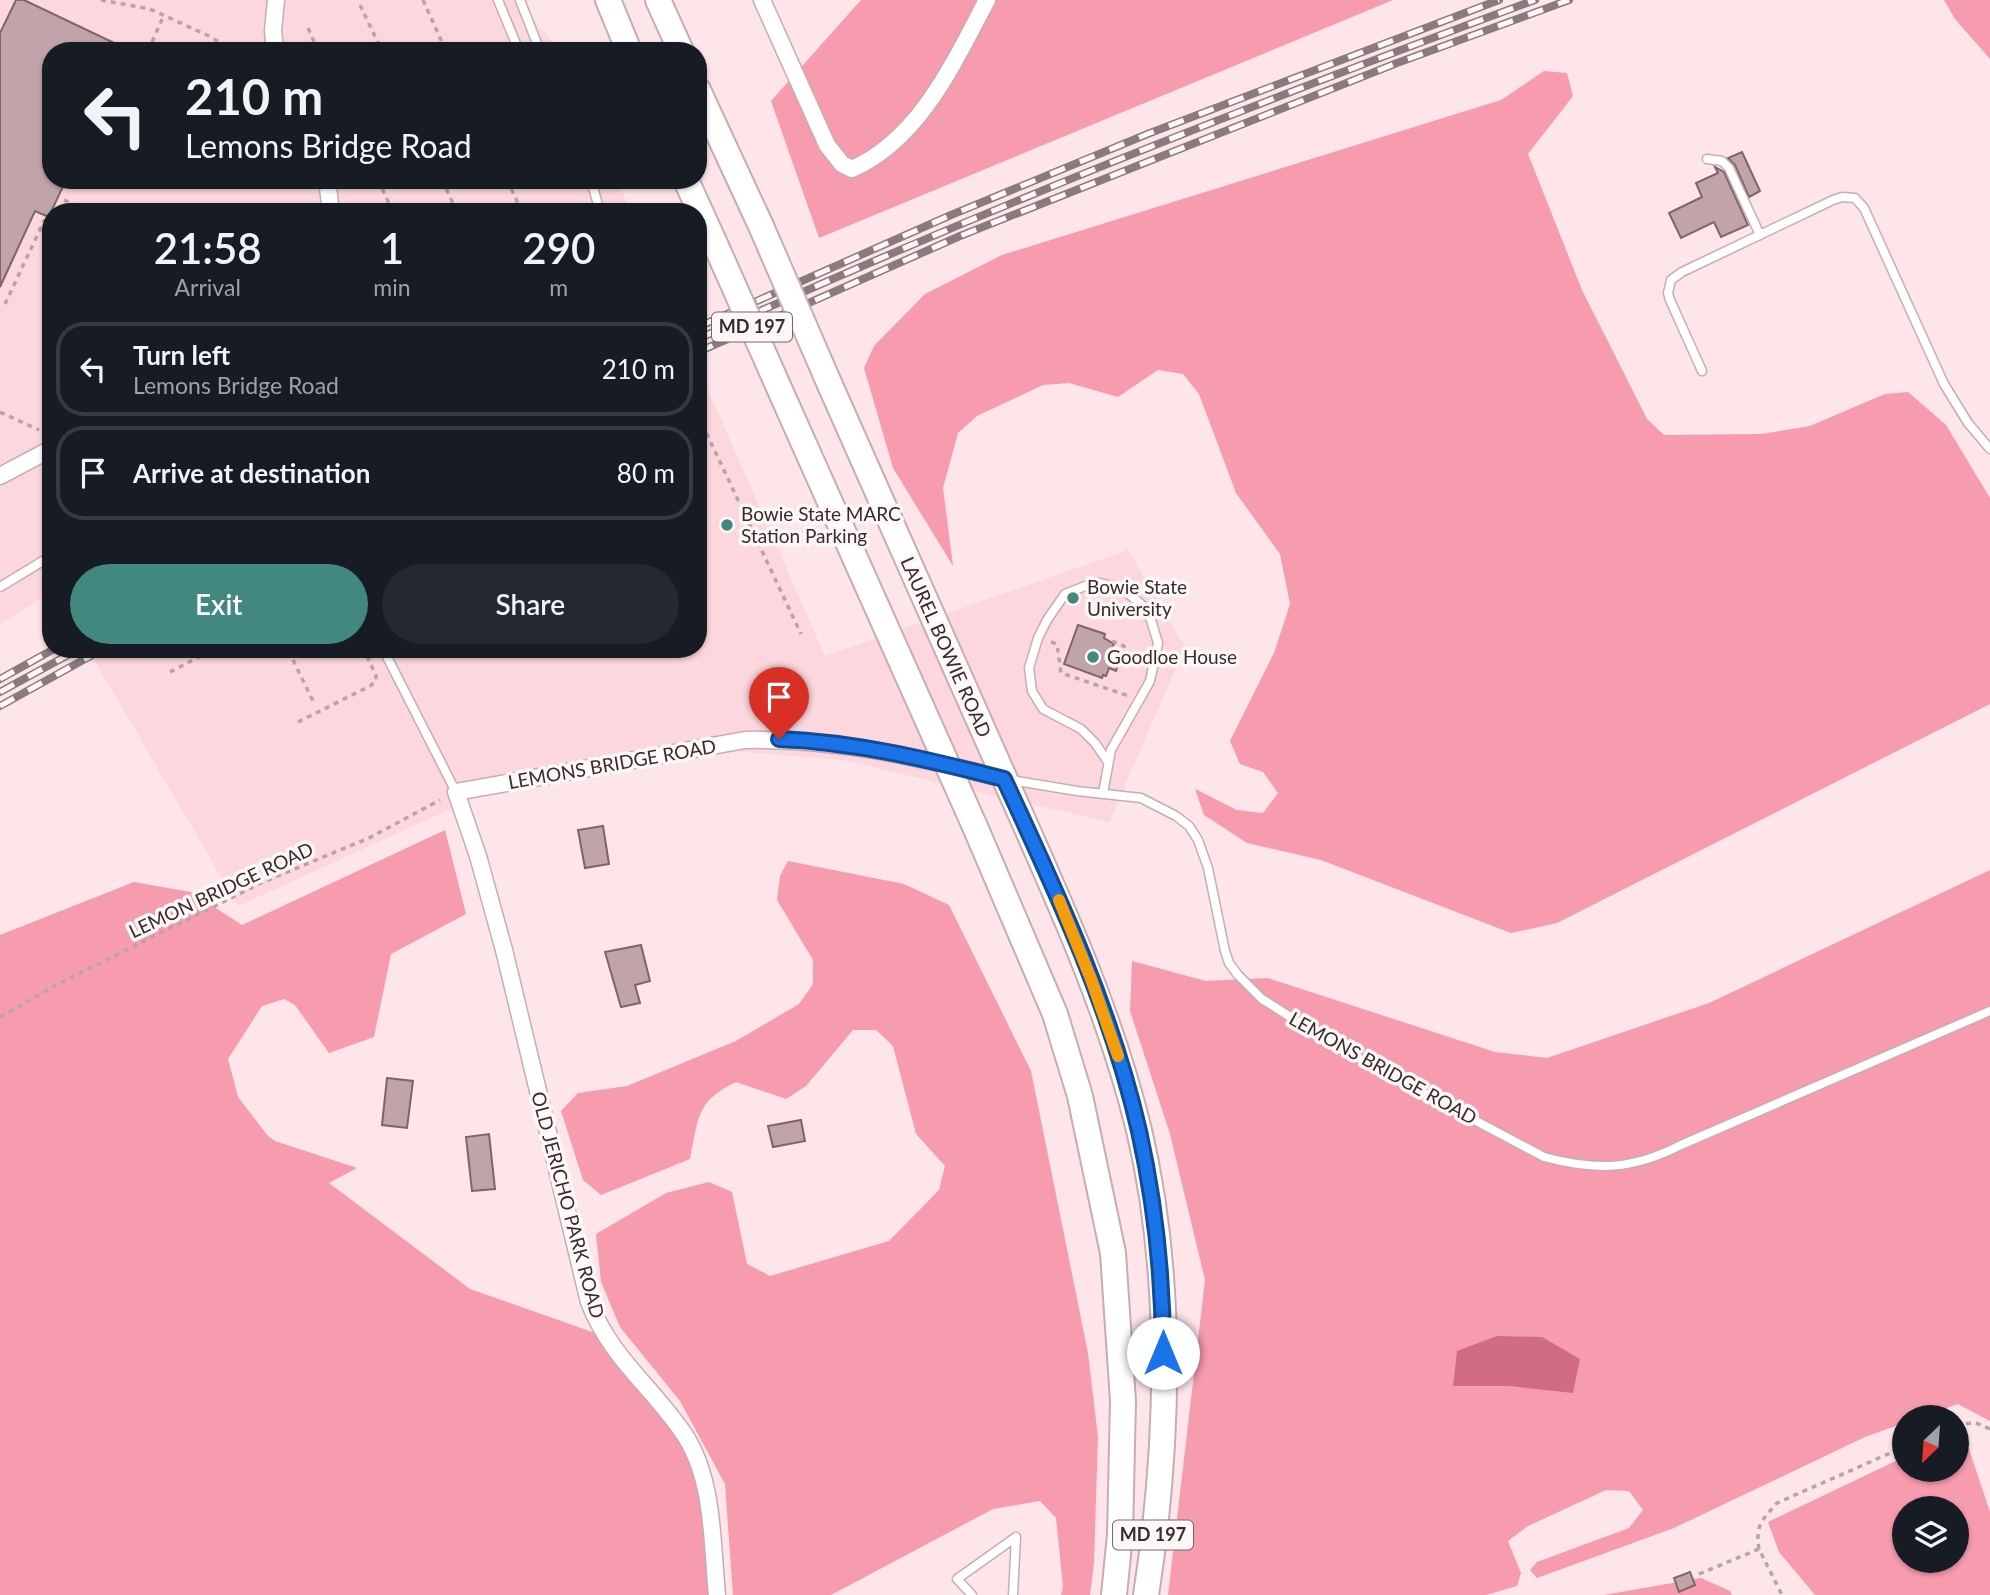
<!DOCTYPE html>
<html lang="en">
<head>
<meta charset="utf-8">
<style>
  body { margin:0; font-family:Lato,sans-serif; background:#242831; color:#f1f3f6; height:100vh; display:flex; flex-direction:column; font-size:26px; white-space:nowrap }
  * { box-sizing:border-box; margin:0 }
  p { font-size:23px; color:#9ea1a6 }
  .icon { flex:none; width:38px; height:38px; fill:none; stroke:currentColor; stroke-width:2; stroke-linecap:round; stroke-linejoin:round }
  .map { position:relative; flex:1; overflow:hidden }
  .details { position:absolute; left:42px; top:203px; width:665px; height:455px; display:flex; flex-direction:column; background:#171b24; border-radius:28px; box-shadow:0 2px 5px #0004 }
  .details>* { flex:none }
  .hud { position:absolute; left:42px; top:42px; width:665px; height:147px; border-radius:28px; box-shadow:0 2px 5px #0004; background:#171b24; color:#f1f3f6; overflow:hidden }
  .needle { width:46px; rotate:205deg }
  .fabs { position:absolute; left:1892px; top:1405px; display:grid; gap:14px }
  .fabs a { display:grid; place-items:center; width:77px; height:77px; border-radius:50%; background:#171b24; box-shadow:0 2px 5px #0004; font-size:35px }
  .pin { position:absolute; display:grid; place-items:center; width:60px; height:60px; color:#fff; margin:-72px -30px; border-radius:50% 50% 50% 0; rotate:-45deg; box-shadow:0 0 7px #0007 }
  .pin .icon { rotate:45deg }
  .me { position:absolute; width:77px; margin:-38px; rotate:0deg; stroke-linejoin:round; filter:drop-shadow(0 0 5px #0008) }
  .turn { display:flex; align-items:center; gap:24px; height:147px; padding:0 28px; font-size:32px }
  .turn .icon { width:91px; height:91px; stroke-width:2.5 }
  .turn b { display:block; font-size:49px; line-height:60px }
  .eta { display:flex; justify-content:space-evenly; align-items:center; height:119px; text-align:center }
  .eta b { font-size:42px; font-weight:600; line-height:49px }
  .action { display:flex; gap:14px; margin-top:auto; padding:14px 28px }
  .action a { flex:1; height:80px; border-radius:42px; background:#428881; color:#fff; font-size:28px; font-weight:600; line-height:80px; text-align:center }
  .action a+a { background:#242831; color:#f1f3f6 }
  ul { padding:0; list-style:none }
  li { display:flex; align-items:center; gap:21px; height:94px; margin:0 14px 10px; padding:0 14px; border:4px solid #363941; border-radius:28px }
  li div { flex:1 }
  li b { display:block; font-size:26px }
  li em { font-style:normal }
  .map>svg:first-child { display:block }
  .built { fill:#fcd7dd }
  .green { fill:#f79bae; fill-rule:evenodd }
  .water { fill:#d06d84 }
  .building { fill:#c0a4a9; stroke:#7e6569; stroke-width:2 }
  .lines { fill:none; stroke-linecap:round; stroke-linejoin:round }
  .lane-casing { stroke:#c8acb1; stroke-width:11 }
  .street-casing { stroke:#c8acb1; stroke-width:19 }
  .primary-casing { stroke:#c8acb1; stroke-width:28 }
  .path { stroke:#b8a4a8; stroke-width:3.5; stroke-dasharray:5 5; stroke-linecap:butt }
  .lane { stroke:#fff; stroke-width:8 }
  .street { stroke:#fff; stroke-width:16 }
  .primary { stroke:#fff; stroke-width:24 }
  .rail-casing { stroke:#8a7a7d; stroke-width:8 }
  .rail { stroke:#fdf7f8; stroke-width:5; stroke-dasharray:16; stroke-linecap:butt }
  .primary-bridge-casing { stroke:#c8acb1; stroke-width:28; stroke-linecap:butt }
  .primary-bridge { stroke:#fff; stroke-width:24 }
  .route-casing { stroke:#114b97; stroke-width:18 }
  .route { stroke:#1a73e8; stroke-width:12 }
  .slow { stroke:#f59e0b; stroke-width:12 }
  .poi-dot { fill:#428881; stroke:#fdf7f8; stroke-width:2.5 }
  .labels { text-anchor:middle; stroke-width:7; stroke-linejoin:round; paint-order:stroke }
  .shield { fill:#fdf7f8; stroke:#72686a; stroke-width:2 }
  .shield-label { font-size:18px; font-weight:bold; fill:#362b2d }
  .poi-label { font-size:19px; fill:#362b2d; stroke:#fdf7f8; text-anchor:start }
  .street-label { font-size:19px; fill:#362b2d; stroke:#fdf7f8 }
</style>
</head>
<body>
<div class="map">
<svg width="1990" height="1595" viewBox="0 0 1990 1595">
  <rect width="100%" height="100%" fill="#fde5e9"/>
  <!-- built -->
  <g class="built">
    <polygon points="0,0 517,0 560,51 51,51 51,180 617,180 631,212 51,212 51,592 0,624"/>
    <polygon points="698,367 825,656 1128,550 1185,647 1109,822 842,760 732,751 479,796 238,906 88,649 698,649"/>
  </g>
  <!-- green -->
  <g class="green">
    <polygon points="861,0 1393,0 819,238 771,101"/>
    <polygon points="1944,0 1990,0 1990,59 1955,19"/>
    <polygon points="1544,71 1567,73 1573,96 1528,154 1582,290 1647,419 1664,435 1761,434 1810,426 1885,394 1908,392 1946,425 1990,498 1990,704 1557,923 1511,933 1321,860 1247,843 1204,815 1195,789 1237,810 1263,813 1278,793 1263,772 1240,764 1230,741 1274,653 1290,604 1280,554 1236,493 1199,394 1183,374 1158,370 1118,397 1069,383 1043,385 977,416 958,433 943,488 953,566 893,468 864,368 874,346 925,294 1002,255 1501,100"/>
    <polygon points="445,830 466,914 391,954 374,1037 329,1053 295,1005 284,999 262,1006 228,1059 238,1097 268,1136 275,1141 357,1168 329,1183 470,1289 598,1334 676,1423 705,1480 718,1595 0,1595 0,935 134,882 191,892 242,925"/>
    <path d="M788,861l116,23 45,21 82,166 57,282 10,84 -4,125 -4,33h-29l2,-8 -7,-69 -16,-17 -47,8 -162,86h-98l-8,-111 -45,-83 -60,-74 -19,-45 -5,-48 70,-41 43,-11 23,10 15,72 23,12 119,-35 50,-51 6,-24 -29,-32 -23,-88 -17,-16h-23l-47,56 -20,13 -50,-17c-41,20 -37,36 -46,77l-89,36 -18,-15 -22,-69 17,-18 49,-7 109,-45 63,-37 14,-20v-24l-36,-60 3,-24z"/>
    <polygon points="1990,870 1990,1421 1958,1404 1920,1417 1904,1418 1904,1423 1865,1437 1674,1528 1537,1578 1530,1570 1537,1562 1629,1528 1643,1510 1629,1491 1606,1490 1528,1526 1508,1541 1521,1573 1517,1586 1486,1595 1168,1595 1205,1280 1170,1134 1130,1011 1132,961 1206,981 1268,978 1495,1052 1547,1058 1709,1003"/>
    <path d="M1957,1439l10,4 23,69v83h-175l-36,-43 -11,-30 136,-65v13h52zM1904,1508h52v53h-52z"/>
    <polygon points="1701,1578 1730,1591 1732,1595 1604,1595"/>
  </g>
  <!-- water -->
  <polygon class="water" points="1497,1336 1542,1337 1580,1359 1573,1393 1509,1386 1453,1386 1457,1351"/>
  <!-- building -->
  <g class="building">
    <polygon points="16,0 24,0 131,51 51,51 51,180 66,180 51,212 51,218 35,211 0,287 0,33"/>
    <polygon points="1742,152 1760,191 1749,197 1735,165 1728,158"/>
    <polygon points="1715,167 1724,172 1748,225 1721,237 1714,222 1681,238 1669,213 1702,197 1696,183 1718,173"/>
    <polygon points="1078,625 1105,634 1104,638 1114,644 1112,648 1122,651 1116,671 1109,668 1106,676 1103,675 1102,678 1064,664"/>
    <polygon points="603,826 609,864 585,868 578,830"/>
    <polygon points="641,945 650,981 635,985 640,1003 621,1007 605,952"/>
    <polygon points="387,1078 413,1081 407,1128 382,1125"/>
    <polygon points="801,1120 805,1141 773,1147 768,1126"/>
    <polygon points="489,1134 495,1189 472,1191 466,1137"/>
    <polygon points="1690,1572 1695,1585 1679,1592 1674,1578"/>
  </g>
  <g class="lines">
    <!-- lane casing -->
    <g class="lane-casing">
      <g id="lane">
        <polyline points="498,0 519,51"/>
        <polyline points="520,0 540,51"/>
        <polyline points="1707,159 1722,161 1729,168 1760,235"/>
        <polyline points="591,180 600,212"/>
        <polyline points="1702,371 1670,300 1668,293 1671,280 1682,272 1833,200 1842,197 1855,198 1864,208 1944,384 1968,423 1990,449"/>
        <polyline points="0,587 51,556"/>
        <polyline points="383,649 456,792"/>
        <path d="M1011,780l66,11 64,7 35,18 13,10 9,14 10,28 17,83 4,12 9,12 24,24 79,50 203,108c53,14 88,13 137,-12l309,-134"/>
        <polyline points="1103,793 1111,750 1150,681 1158,643 1151,620 1141,604 1121,588 1095,582 1065,594 1047,620 1038,638 1029,668 1032,691 1043,709 1081,729 1095,743 1108,762"/>
        <polyline points="972,1595 957,1579 1016,1537 1013,1595"/>
      </g>
    </g>
    <!-- street casing -->
    <g class="street-casing">
      <g id="street">
        <path d="M762,0l65,145 15,19 10,5c68,-30 102,-107 135,-169"/>
        <polyline points="275,51 273,31 276,0"/>
        <polyline points="327,180 331,212"/>
        <polyline points="0,476 51,449"/>
        <path d="M717,1595c-5,-51 -3,-113 -31,-158 -32,-49 -75,-78 -97,-135l-85,-352 -26,-94 -22,-64 289,-52c89,-2 174,17 259,39"/>
      </g>
    </g>
    <!-- primary casing -->
    <g class="primary-casing">
      <g id="primary">
        <polyline points="608,0 629,51"/>
        <polyline points="658,0 681,51"/>
        <polyline points="698,90 761,226"/>
        <polyline points="686,180 716,246"/>
        <path d="M830,385c58,131 115,262 174,392 51,115 105,230 135,353 35,148 30,316 7,465"/>
        <polyline points="788,408 976,829 1055,1014 1080,1096 1113,1253 1123,1401 1120,1535 1114,1595"/>
      </g>
    </g>
    <!-- path -->
    <g class="path">
      <polyline points="101,0 150,9 209,36 235,51"/>
      <polyline points="423,0 446,51"/>
      <polyline points="360,5 382,51"/>
      <polyline points="308,28 318,51"/>
      <polyline points="148,51 164,15"/>
      <polyline points="378,180 393,212"/>
      <polyline points="442,180 457,212"/>
      <polyline points="507,180 522,212"/>
      <polyline points="64,200 93,212"/>
      <polyline points="5,304 44,221 51,224"/>
      <polyline points="0,412 39,430"/>
      <polyline points="698,415 801,634"/>
      <polyline points="1112,641 1124,646 1124,653 1143,660"/>
      <polyline points="1051,642 1057,644 1061,673 1129,696"/>
      <polyline points="293,660 315,705"/>
      <polyline points="170,672 214,649"/>
      <polyline points="298,722 370,686 376,681 376,676 364,649"/>
      <polyline points="0,1017 62,982 261,883 369,838 440,800"/>
      <polyline points="1956,1424 1976,1423 1990,1429"/>
      <path d="M1759,1549c-4,-23 3,-29 18,-46l127,-56"/>
      <polyline points="1699,1574 1759,1549 1782,1595"/>
    </g>
    <!-- lane -->
    <use href="#lane" class="lane"/>
    <!-- street -->
    <use href="#street" class="street"/>
    <!-- primary -->
    <use href="#primary" class="primary"/>
    <!-- rail casing -->
    <g class="rail-casing">
      <g id="rail">
        <polyline points="698,327 951,215 1150,133 1499,0"/>
        <path d="M698,339c274,-125 555,-235 837,-339"/>
        <polyline points="698,352 960,236 1397,63 1569,0"/>
        <polyline points="0,679 54,649"/>
        <polyline points="0,692 79,649"/>
        <polyline points="0,706 103,649"/>
      </g>
    </g>
    <!-- rail -->
    <use href="#rail" class="rail"/>
    <!-- primary-bridge casing -->
    <g class="primary-bridge-casing">
      <g id="primary-bridge">
        <polyline points="761,226 830,385"/>
        <polyline points="716,246 788,408"/>
      </g>
    </g>
    <!-- primary-bridge -->
    <use href="#primary-bridge" class="primary-bridge"/>
  </g>
  <g class="lines">
    <!-- route casing -->
    <g class="route-casing">
      <path id="route" d="M779,739c77,3 151,21 225,40 53,114 107,229 135,352 16,72 24,148 24,222"/>
    </g>
    <!-- route -->
    <use href="#route" class="route"/>
    <!-- slow -->
    <polyline class="slow" points="1059,900 1091,979 1118,1056"/>
  </g>
  <!-- markers -->
  <g class="poi-dot">
    <circle cx="727" cy="525" r="7"/>
    <circle cx="1073" cy="598" r="7"/>
    <circle cx="1093" cy="657" r="7"/>
  </g>
  <g class="labels">
    <!-- shield labels -->
    <g class="shield">
      <rect x="712" y="312.5" width="80" height="29" rx="5"/>
      <rect x="1113" y="1520.5" width="80" height="29" rx="5"/>
    </g>
    <g class="shield-label">
      <text x="752" y="333">MD 197</text>
      <text x="1153" y="1541">MD 197</text>
    </g>
    <!-- poi labels -->
    <g class="poi-label">
      <text x="741" y="521">Bowie State MARC<tspan x="741" dy="22">Station Parking</tspan></text>
      <text x="1087" y="594">Bowie State<tspan x="1087" dy="22">University</tspan></text>
      <text x="1107" y="664">Goodloe House</text>
    </g>
    <!-- street labels -->
    <g class="street-label">
      <text transform="translate(946 647) rotate(66)" y="7">LAUREL BOWIE ROAD</text>
      <text transform="translate(612 764) rotate(-10)" y="7">LEMONS BRIDGE ROAD</text>
      <text transform="translate(221 890) rotate(-25)" y="7">LEMON BRIDGE ROAD</text>
      <text transform="translate(1383 1068) rotate(29)" y="7">LEMONS BRIDGE ROAD</text>
      <text transform="translate(568 1205) rotate(75)" y="7">OLD JERICHO PARK ROAD</text>
    </g>
  </g>
</svg>
<div class="fabs">
<a><svg class="needle" viewBox="-14 -14 28 28"><path d="M0-13l5 13h-10z" fill="#e53935"/><path d="M0 13l5-13h-10z" fill="#9ea1a6"/></svg></a>
<a><svg class="icon" aria-label="layers" viewBox="0 0 24 24"><path d="M12 4l9 5-9 5-9-5zM3 14l9 5 9-5"/></svg></a>
</div>
<div class="pin" style="left:779px;top:739px;background:#d93025"><svg class="icon" aria-label="arrive" viewBox="0 0 24 24"><path d="M6 21V4h12l-3 4 3 4H6"/></svg></div>
<svg class="me" style="left:1163px;top:1353px" viewBox="-20 -20 40 40"><circle r="19" fill="#fff"/><path d="M0-13L10 11 0 6-10 11z" fill="#1a73e8"/></svg>
<div class="hud">
<div class="turn"><svg class="icon" aria-label="left" viewBox="0 0 24 24"><path d="M17 20v-9H6M10 6l-5 5 5 5"/></svg><div><b>210 m</b>Lemons Bridge Road</div></div>
</div>
<section class="details">
<div class="eta">
<div><b>21:58</b><p>Arrival</p></div>
<div><b>1</b><p>min</p></div>
<div><b>290</b><p>m</p></div>
</div>
<ul>
<li><svg class="icon" aria-label="left" viewBox="0 0 24 24"><path d="M17 20v-9H6M10 6l-5 5 5 5"/></svg><div><b>Turn left</b><p>Lemons Bridge Road</p></div><em>210 m</em></li>
<li><svg class="icon" aria-label="arrive" viewBox="0 0 24 24"><path d="M6 21V4h12l-3 4 3 4H6"/></svg><div><b>Arrive at destination</b></div><em>80 m</em></li>
</ul>
<div class="action"><a>Exit</a><a>Share</a></div>
</section>
</div>
</body>
</html>
